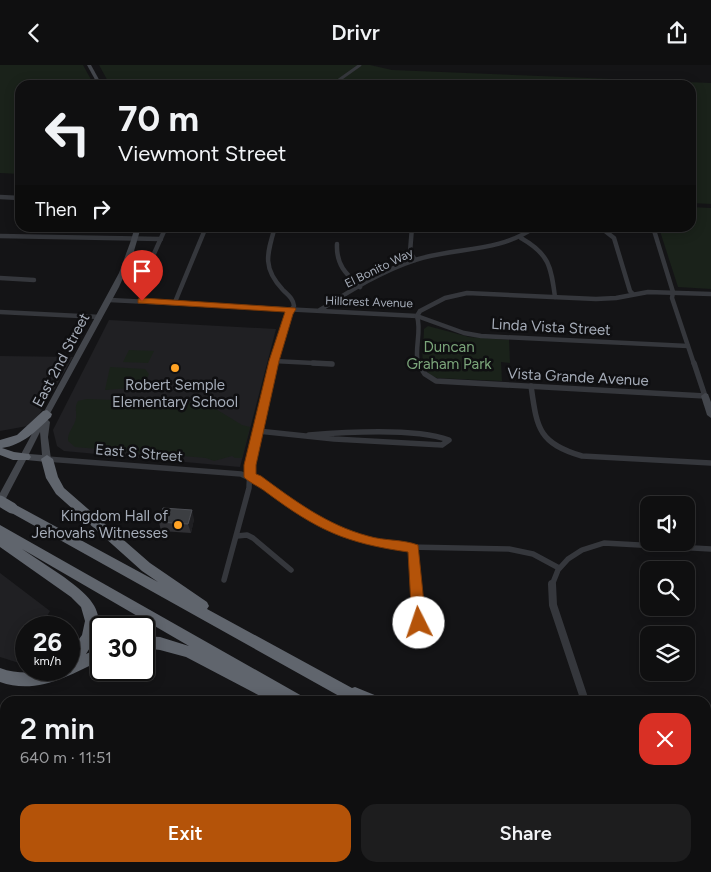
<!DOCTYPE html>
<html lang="en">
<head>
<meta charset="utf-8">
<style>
  body { margin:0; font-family:Figtree,sans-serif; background:#1d1d1e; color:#f1f3f6; height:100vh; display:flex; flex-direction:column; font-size:19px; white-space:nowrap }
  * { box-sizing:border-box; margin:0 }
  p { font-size:16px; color:#9b9c9f }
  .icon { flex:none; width:28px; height:28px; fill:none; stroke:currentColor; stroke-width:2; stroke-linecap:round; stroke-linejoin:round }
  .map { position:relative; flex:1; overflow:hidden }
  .drawer { position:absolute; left:0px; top:631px; width:711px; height:176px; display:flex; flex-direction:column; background:#0f0f10; border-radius:15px 15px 0 0; box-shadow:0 2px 12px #0003,0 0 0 1px #2f2f30 }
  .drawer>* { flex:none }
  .top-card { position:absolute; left:15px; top:15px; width:681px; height:152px; border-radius:15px; box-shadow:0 2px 12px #0003,0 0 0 1px #2f2f30; background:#0f0f10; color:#f1f3f6; overflow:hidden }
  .fabs { position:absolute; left:640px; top:431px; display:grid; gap:10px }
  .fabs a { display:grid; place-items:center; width:55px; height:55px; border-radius:10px; background:#0f0f10; box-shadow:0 2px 12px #0003,0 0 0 1px #2f2f30; font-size:25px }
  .speed { position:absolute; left:15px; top:551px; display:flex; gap:10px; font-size:25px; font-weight:700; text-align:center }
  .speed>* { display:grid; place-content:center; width:65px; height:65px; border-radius:50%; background:#0f0f10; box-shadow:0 2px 12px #0003,0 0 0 1px #2f2f30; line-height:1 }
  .speed small { font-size:12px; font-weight:400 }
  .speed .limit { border:2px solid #111; border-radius:8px; background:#fff; color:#111 }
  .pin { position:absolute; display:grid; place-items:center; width:42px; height:42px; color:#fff; margin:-51px -21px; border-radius:50% 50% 50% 0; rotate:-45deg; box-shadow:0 0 5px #0007 }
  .pin .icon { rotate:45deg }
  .me { position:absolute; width:55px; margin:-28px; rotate:356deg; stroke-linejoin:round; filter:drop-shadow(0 0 4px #0008) }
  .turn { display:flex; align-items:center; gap:18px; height:105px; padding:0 20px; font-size:22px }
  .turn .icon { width:65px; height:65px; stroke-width:2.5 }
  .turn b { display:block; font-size:35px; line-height:42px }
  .then { display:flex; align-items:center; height:48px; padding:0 20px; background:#0003; gap:10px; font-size:19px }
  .round { display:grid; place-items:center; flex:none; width:52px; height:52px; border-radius:15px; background:#1d1d1e }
  .head { display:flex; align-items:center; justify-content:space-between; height:85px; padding:0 20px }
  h1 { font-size:30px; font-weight:600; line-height:38px }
  .button { display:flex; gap:10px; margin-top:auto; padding:10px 20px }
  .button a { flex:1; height:58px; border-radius:15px; background:#b45309; color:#fff; font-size:20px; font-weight:600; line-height:58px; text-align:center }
  .button a+a { background:#1d1d1e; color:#f1f3f6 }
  header { display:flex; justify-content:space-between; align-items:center; height:65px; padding:0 20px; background:#0f0f10; font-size:22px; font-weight:600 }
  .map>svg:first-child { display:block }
  .built { fill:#202023 }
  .green { fill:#1a221a }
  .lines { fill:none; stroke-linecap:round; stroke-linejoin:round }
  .street-far3 { stroke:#35373c; stroke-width:3 }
  .street-far2 { stroke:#35373c; stroke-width:4.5 }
  .street-far1 { stroke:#35373c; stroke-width:5.5 }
  .street { stroke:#35373c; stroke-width:8 }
  .secondary { fill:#43464c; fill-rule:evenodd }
  .highway { fill:#60656d; fill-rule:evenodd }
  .highway-bridge { stroke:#60656d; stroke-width:11 }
  .wall { fill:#303034 }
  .shaded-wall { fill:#1f1f22 }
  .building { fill:#3c3e42; stroke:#4d4f55 }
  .route { fill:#b45309; stroke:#753606 }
  .poi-dot { fill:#ffa224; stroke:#0f0f11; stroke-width:2 }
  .labels { text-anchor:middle; stroke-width:5; stroke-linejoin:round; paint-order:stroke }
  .far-street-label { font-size:12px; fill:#a5acb8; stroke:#0f0f11 }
  .street-label { font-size:15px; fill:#a5acb8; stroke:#0f0f11 }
  .park-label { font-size:15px; fill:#7ba57a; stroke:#0f0f11 }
  .poi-label { font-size:15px; fill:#a5acb8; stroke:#0f0f11 }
</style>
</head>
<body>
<header><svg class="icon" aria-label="back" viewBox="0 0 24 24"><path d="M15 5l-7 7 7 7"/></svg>Drivr<svg class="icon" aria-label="share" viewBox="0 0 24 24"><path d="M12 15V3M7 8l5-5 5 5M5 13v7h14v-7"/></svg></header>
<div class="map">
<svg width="711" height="807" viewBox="0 0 711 807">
  <rect width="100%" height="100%" fill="#141416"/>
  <!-- built -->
  <g class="built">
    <polygon points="109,255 276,264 240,402 64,386 57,381 53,365"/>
    <polygon points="0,291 73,292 33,360 0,366"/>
    <polygon points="0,508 50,546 40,562 26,562 26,585 19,598 0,592"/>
  </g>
  <!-- green -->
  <g class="green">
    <polygon points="0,0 83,0 94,20 20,20 20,109 0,108"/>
    <polygon points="99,0 370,0 392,5 711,18 711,139 691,138 691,20 110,20"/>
    <polygon points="691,142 711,143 711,224 678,222 659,163 691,162"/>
    <path d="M428,261l41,11 40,3 1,23 -9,-1 1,19 -65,-3c-21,-8 -13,-30 -13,-49z"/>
    <polygon points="129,285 154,286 148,298 123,297"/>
    <polygon points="110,302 145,304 149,309 143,322 105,325"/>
    <path d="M144,333l62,5 36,22 8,2 -8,31h-7l-3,-2 -18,5 -8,-3 -131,-11 -7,-6c-1,-9 7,-15 8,-23 1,-7 -2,-11 2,-17l9,-2 52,2 -1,3 2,1z"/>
  </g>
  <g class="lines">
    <!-- street-far3 -->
    <polyline class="street-far3" points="332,20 360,0"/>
    <!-- street-far2 -->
    <g class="street-far2">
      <polyline points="0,132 20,133"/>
      <polyline points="412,162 410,187 415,195"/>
      <polyline points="600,162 614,173 630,226 633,229"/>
      <polyline points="653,162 673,227 672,233 694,299"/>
      <polyline points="0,171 161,174"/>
      <path d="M521,173c28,16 30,28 34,59"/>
      <path d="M337,179c-1,21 9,30 23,43"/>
      <polyline points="148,202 166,162"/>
      <polyline points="0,213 34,215"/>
      <polyline points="110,235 417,251 420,246 445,233 467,228 596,234 616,233 648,227 711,229"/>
      <polyline points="175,237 206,162"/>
      <path d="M320,245c30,-19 61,-39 95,-50 40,-13 84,-7 120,-33"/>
      <polyline points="0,247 100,252"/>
      <path d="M417,251c5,16 -3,32 1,48"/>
      <polyline points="417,251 464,268 481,271 688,281"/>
      <polyline points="274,296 332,299"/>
      <path d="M273,299l15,-50 6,-8c-1,-8 -6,-11 -11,-16 -21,-22 -16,-36 -8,-63"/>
    </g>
    <!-- street-far1 -->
    <g class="street-far1">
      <polyline points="313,298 332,299"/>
      <polyline points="418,298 425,309 436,316 705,331 694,298"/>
      <path d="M531,321c6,42 7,57 51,70l129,7"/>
      <path d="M258,366l76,8 108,6 7,-5c-33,-12 -104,-8 -140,-5"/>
      <polyline points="47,394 241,409 266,421 318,457 369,477 408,482 509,484 533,489 559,503"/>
      <polyline points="237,471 247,470 253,473 291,505"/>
      <polyline points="414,483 416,520"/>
      <polyline points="224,515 249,423 250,400 274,298"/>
      <polyline points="552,520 558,505 568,494 582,485 604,478 711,484"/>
    </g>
    <!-- street -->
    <g class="street">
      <polyline points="416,519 419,558"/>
      <polyline points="552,519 553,540 585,636"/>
      <polyline points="0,796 5,796"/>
      <polyline points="57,802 81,807"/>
      <polyline points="224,807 225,802"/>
    </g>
    <!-- secondary -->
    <g class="secondary">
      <polygon points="87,0 91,0 102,20 98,20"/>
      <path d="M135,162h6l-9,31 -13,29 -72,132 3,3 -2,15 3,22 -4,3 -21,-2 -23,44 -3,2v-13l119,-220 11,-30zM40,367l2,23 -13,-1z"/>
      <polygon points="705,328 708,329 711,337 711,353 707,350 701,331"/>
    </g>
    <!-- highway -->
    <g class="highway">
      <path d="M47,345l5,4 -1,3c-15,14 -28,28 -49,31l12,4 15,2 2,3 -2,3h-16l-13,-5v-15l17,-5 26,-24z"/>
      <polygon points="47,390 53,394 58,412 64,423 150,498 207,537 209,541 207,544 352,623 355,622 377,631 379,636 348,636 8,446 6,443 8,440 16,440 158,517 142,506 56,429 46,413 41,394"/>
      <path d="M0,460l302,171 2,5h-20l-6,-3 -5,2 -11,-3 -76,-40 -26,-7 -16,-2v-12l16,1 29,9 -167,-97c13,9 26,17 39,26 32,23 52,40 25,79l15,-7v13c-32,16 -65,35 -101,22v-14c23,9 45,2 69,2v-17l13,-18 3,-14 -4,-14 -10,-10 -71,-50z"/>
      <polygon points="706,779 711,781 711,797 706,795"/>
      <polygon points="525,802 546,802 548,807 527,807"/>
      <polygon points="579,802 601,802 603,807 581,807"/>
      <polygon points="652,802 674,802 676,807 654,807"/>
    </g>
    <!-- highway-bridge -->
    <polyline class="highway-bridge" points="0,436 12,443"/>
  </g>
  <!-- wall -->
  <polygon class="wall" points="194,454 191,468 161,466 159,457"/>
  <!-- shaded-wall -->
  <polygon class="shaded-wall" points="192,445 194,454 191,468 188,459"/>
  <!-- building -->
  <polygon class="building" points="163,443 192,445 188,459 159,457"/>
  <!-- route -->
  <path class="route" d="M142,233l153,10 1,1 -3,5 -14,47 -23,104v9l5,2c34,25 66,49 107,60 16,5 34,3 50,9l8,78 -2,4 -5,2 -5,-2 -2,-4 -4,-71c-63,-9 -91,-22 -142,-60 -5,-4 -19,-11 -22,-15v-12l25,-104 16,-49 -147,-9v-4z"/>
  <!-- markers -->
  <g class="poi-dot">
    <circle cx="175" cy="303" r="5"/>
    <circle cx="178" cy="460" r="5"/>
  </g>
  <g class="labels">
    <!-- far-street labels -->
    <g class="far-street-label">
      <text transform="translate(379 203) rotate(-26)" y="4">El Bonito Way</text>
      <text transform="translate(369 237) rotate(2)" y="4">Hillcrest Avenue</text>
    </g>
    <!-- street labels -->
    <g class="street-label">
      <text transform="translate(551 262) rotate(3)" y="5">Linda Vista Street</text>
      <text transform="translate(61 295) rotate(-62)" y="5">East 2nd Street</text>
      <text transform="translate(578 312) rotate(3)" y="5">Vista Grande Avenue</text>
      <text transform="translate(139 388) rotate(5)" y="5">East S Street</text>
    </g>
    <!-- park labels -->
    <g class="park-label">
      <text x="449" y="287">Duncan<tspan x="449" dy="17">Graham Park</tspan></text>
    </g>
    <!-- poi labels -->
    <g class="poi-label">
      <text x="175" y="325">Robert Semple<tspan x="175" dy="17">Elementary School</tspan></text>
      <text x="168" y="456" text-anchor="end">Kingdom Hall of<tspan x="168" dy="17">Jehovahs Witnesses</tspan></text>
    </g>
  </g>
</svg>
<div class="fabs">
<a><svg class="icon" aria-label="sound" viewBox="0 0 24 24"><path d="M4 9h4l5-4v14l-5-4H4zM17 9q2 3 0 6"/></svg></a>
<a><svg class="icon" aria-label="search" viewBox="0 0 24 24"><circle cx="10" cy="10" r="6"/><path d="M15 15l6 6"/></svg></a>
<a><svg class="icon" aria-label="layers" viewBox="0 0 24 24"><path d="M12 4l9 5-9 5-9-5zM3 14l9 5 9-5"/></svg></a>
</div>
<div class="speed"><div>26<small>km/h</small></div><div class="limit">30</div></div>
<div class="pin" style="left:142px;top:236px;background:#d93025"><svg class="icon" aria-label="arrive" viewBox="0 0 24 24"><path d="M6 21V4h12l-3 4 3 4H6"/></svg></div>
<svg class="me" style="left:419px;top:558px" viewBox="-20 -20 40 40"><circle r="19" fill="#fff"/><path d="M0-13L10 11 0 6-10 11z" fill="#b45309"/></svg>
<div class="top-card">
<div class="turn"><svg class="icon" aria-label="left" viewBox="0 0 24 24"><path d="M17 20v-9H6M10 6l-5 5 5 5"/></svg><div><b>70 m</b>Viewmont Street</div></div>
<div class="then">Then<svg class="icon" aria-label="right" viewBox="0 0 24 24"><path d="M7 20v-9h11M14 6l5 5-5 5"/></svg></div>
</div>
<section class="drawer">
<div class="head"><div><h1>2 min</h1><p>640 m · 11:51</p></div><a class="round" style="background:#d93025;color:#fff"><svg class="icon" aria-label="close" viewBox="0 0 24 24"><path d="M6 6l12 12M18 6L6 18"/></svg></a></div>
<div class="button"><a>Exit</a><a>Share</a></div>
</section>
</div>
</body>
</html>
